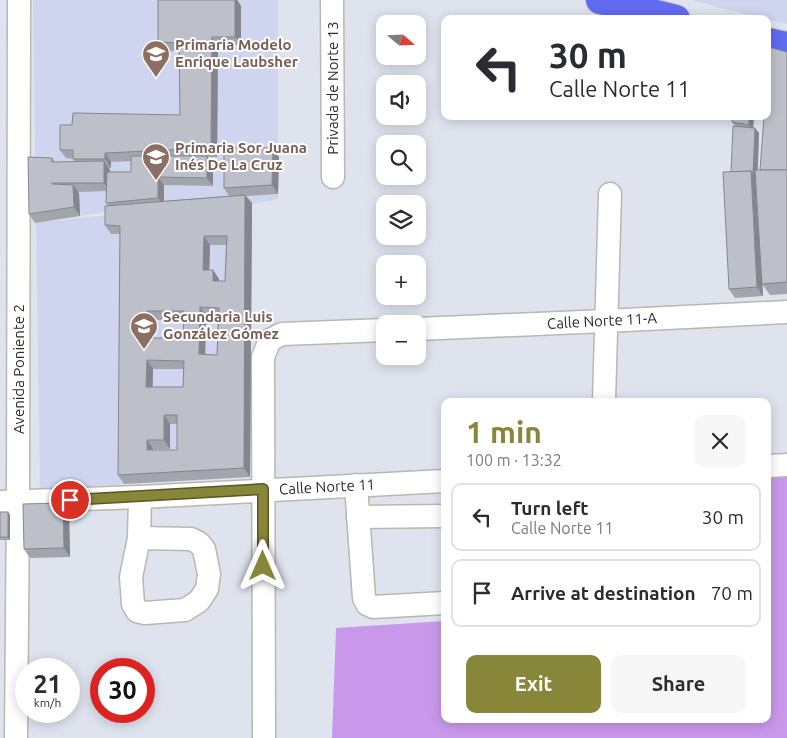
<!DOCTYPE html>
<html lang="en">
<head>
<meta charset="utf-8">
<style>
  body { margin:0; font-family:Ubuntu,sans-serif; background:#f7f7f7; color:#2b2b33; height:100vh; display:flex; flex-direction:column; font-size:19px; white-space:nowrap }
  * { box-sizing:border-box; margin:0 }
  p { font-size:16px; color:#7c7c81 }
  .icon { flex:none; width:28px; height:28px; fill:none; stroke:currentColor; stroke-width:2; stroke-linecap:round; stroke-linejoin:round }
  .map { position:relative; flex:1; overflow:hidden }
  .details { position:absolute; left:441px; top:398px; width:330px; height:325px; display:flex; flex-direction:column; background:#fff; border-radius:10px; box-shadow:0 2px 12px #0003 }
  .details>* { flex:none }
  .guide { position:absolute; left:441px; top:15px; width:330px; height:105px; border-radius:10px; box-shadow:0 2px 12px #0003; background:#fff; color:#2b2b33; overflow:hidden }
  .needle { width:32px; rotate:109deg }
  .controls { position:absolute; left:376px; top:15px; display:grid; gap:10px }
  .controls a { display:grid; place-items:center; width:50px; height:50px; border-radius:10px; background:#fff; box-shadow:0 2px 12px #0003; font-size:25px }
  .speed { position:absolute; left:15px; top:658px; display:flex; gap:10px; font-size:25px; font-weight:700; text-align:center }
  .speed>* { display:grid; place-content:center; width:65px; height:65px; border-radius:50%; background:#fff; box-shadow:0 2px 12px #0003; line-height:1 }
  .speed small { font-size:12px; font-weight:400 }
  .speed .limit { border:8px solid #d22; background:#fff; color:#111 }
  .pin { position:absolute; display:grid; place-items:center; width:42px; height:42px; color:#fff; margin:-21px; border:2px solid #fff; border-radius:50%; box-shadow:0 1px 5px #0007 }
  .me { position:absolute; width:55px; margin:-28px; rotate:0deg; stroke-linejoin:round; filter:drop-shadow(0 0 4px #0008) }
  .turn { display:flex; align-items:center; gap:18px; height:105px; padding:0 25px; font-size:22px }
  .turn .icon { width:65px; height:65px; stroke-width:2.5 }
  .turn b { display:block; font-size:35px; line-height:42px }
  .round { display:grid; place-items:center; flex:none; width:52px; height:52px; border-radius:10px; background:#f7f7f7 }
  .summary { display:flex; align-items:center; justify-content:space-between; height:85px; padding:0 25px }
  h1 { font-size:30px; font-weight:700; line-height:38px; color:#888639 }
  .primary-button { display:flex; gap:10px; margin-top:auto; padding:10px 25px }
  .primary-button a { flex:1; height:58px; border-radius:10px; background:#888639; color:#fff; font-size:20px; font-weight:700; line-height:58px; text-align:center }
  .primary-button a+a { background:#f7f7f7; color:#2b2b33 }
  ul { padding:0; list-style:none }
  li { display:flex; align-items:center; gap:15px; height:68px; margin:0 10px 8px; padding:0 15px; border:2px solid #e1e1e2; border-radius:10px }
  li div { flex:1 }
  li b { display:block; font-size:19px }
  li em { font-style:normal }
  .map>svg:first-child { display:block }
  .education { fill:#cfd4ef; fill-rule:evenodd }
  .pitch { fill:#c998eb }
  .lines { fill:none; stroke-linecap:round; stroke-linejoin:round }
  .minor-casing { stroke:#b9b8ac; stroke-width:25 }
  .major-casing { stroke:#c4c4c4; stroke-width:30 }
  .minor { stroke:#fff; stroke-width:22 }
  .major { stroke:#616bf0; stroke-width:28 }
  .wall { fill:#a3a5ad; fill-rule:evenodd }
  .shaded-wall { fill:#85868d }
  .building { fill:#bec0c9; stroke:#85868d; fill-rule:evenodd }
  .route-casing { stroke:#585725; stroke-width:12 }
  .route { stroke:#888639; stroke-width:9 }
  .labels { text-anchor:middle; stroke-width:4; stroke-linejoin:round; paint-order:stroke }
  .education-label { font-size:15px; font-weight:bold; fill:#785e54; stroke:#fff; text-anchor:start }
  .street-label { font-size:15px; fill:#2c2c2c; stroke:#fff }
</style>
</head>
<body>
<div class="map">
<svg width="787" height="738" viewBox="0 0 787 738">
  <rect width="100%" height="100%" fill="#dfe3ee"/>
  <!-- education -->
  <g class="education">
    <path d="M33,0h245v199l-26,5 -2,273 -210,12zM112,211l-1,4 -59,6v-1z"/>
    <polygon points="693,0 787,0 787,24 720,8"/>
  </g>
  <!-- pitch -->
  <polygon class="pitch" points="787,475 787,738 332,738 336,628 445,621 445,719 768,719 768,476"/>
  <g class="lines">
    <!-- minor casing -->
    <g class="minor-casing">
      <g id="minor">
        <polyline points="332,0 333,177"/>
        <polyline points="418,329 605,321 787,312"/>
        <polyline points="604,401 610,194"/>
        <polyline points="768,466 787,465"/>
        <polyline points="356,485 364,598 367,604 373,607 445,603"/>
        <polyline points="0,502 140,497 445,481"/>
        <polyline points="358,517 445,516"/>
        <polyline points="139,538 191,539 199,543 204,549 209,574 207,589 199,601 185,610 145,613 137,611 133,604 131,577 139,538 140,497"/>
        <polyline points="16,738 18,502 19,0"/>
        <polyline points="264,738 263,357 270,340 282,334 385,330"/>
      </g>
    </g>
    <!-- major casing -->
    <g class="major-casing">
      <g id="major">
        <polyline points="600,0 676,19"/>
        <polyline points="768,42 787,46"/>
      </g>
    </g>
    <!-- minor -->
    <use href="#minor" class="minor"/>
    <!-- major -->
    <use href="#major" class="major"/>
  </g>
  <!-- wall -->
  <g class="wall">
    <path d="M158,0h79l4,6v39l-23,1 -1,111h-10l6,8v21l-49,-1v16l65,-5 -5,-8 55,-31 -1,37 -32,2 6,7 -2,274 -126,7 -6,-9 2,-241h-9l-6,-9 3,-19 -2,-3v-12l-28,1 1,1 1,23 -45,7 -6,-9 23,-56 3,4h20l-2,-3 -7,-1 -6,-8 12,-25 108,-10 -1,-64h-14l-7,-9zM131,161v11h-21l-1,-4h2v-6zM210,245h16l-1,36h-6v-2l-6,-9h-4zM206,316h12l-1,39h-12zM153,320h30v18h-30zM153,369h31l-1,18h-30zM170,424h7v26h-24v-1h17z"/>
    <polygon points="787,52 787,294 770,295 762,284 762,282 763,296 735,298 729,289 731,172 735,126 732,122 733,116 754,116 753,127 759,133 758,170 760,170"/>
    <polygon points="69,511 70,557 30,558 24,549"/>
    <polygon points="0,512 8,512 10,515 10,540 0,540"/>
  </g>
  <!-- shaded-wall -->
  <g class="shaded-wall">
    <polygon points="235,0 237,0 241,6 241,45 235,37"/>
    <polygon points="212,37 218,46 217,157 211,148"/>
    <polygon points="749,116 754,116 753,131 749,125"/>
    <polygon points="755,128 759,133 757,180 763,296 757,287 751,171"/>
    <polygon points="273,148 279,157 278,194 272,185"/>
    <polygon points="105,153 111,162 111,168 105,159"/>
    <polygon points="207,156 213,165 213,186 207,178"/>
    <polygon points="104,161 110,170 110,191 104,183"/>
    <polygon points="158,177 164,185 164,206 158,198"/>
    <polygon points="73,185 79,193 80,216 74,207"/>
    <polygon points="245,195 252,203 250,477 244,468"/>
    <polygon points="204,236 210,245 209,279 203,270"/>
    <polygon points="213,270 219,279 219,289 213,281"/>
    <polygon points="200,307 206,316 205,363 199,354"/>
    <polygon points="147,311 153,320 152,346 146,338"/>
    <polygon points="147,360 153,369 152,396 146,387"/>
    <polygon points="164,415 170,424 170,449 164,440"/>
    <polygon points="147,440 153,449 153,459 147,450"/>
    <polygon points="63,503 69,511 70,557 64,548"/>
    <polygon points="8,512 10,515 10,540 8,537"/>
  </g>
  <!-- building -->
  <g class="building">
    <polygon points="158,0 235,0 235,37 212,37 211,148 105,153 105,159 73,159 73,150 60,150 60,125 72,125 73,113 180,115 179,43 158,42"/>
    <polygon points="768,47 787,52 787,170 760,170 764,116 768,116"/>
    <polygon points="733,116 749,116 749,125 732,122"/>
    <polygon points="733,126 755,128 753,174 751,171 731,172"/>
    <polygon points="224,147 273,148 272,185 224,188"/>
    <polygon points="131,156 207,156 207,178 158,177 158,198 106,203 107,172 131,172"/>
    <polygon points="28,157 52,158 52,162 104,161 104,183 52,183 52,184 73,185 74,207 29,214"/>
    <polygon points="755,170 787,170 787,282 762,284"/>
    <polygon points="751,171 757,287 729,289 723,172"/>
    <path d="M245,195l-1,273 -126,7 2,-249 -15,-1v-19zM204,236h23l-2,45h-12v-11h-10zM200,307l19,1 -2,47 -18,-1zM147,311h37l-1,27h-37zM147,360l37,1 -1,26h-37zM164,415h13v35h-30v-10h17z"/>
    <polygon points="63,503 64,548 24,549 23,504"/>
    <rect x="0" y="512" width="8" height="25"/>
  </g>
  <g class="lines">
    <!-- route casing -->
    <g class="route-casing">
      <polyline id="route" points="70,500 263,489 263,566"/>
    </g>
    <!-- route -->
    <use href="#route" class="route"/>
  </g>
  <!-- icons -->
  <defs>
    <g id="school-pin" transform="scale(1.4375)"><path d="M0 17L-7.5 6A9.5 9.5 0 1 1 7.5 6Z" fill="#8d6e63" stroke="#fff"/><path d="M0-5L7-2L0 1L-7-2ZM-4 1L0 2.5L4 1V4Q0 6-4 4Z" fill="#fff"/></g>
  </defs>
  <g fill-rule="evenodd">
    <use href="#school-pin" x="156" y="54"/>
    <use href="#school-pin" x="156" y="157"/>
    <use href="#school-pin" x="144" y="326"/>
  </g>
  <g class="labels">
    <!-- education labels -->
    <g class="education-label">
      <text x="175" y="50">Primaria Modelo<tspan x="175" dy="17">Enrique Laubsher</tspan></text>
      <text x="175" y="153">Primaria Sor Juana<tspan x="175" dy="17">Inés De La Cruz</tspan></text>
      <text x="163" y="322">Secundaria Luis<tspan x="163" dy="17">González Gómez</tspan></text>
    </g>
    <!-- street labels -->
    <g class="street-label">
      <text transform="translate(333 88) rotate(-90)" y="5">Privada de Norte 13</text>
      <text transform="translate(602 321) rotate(-3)" y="5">Calle Norte 11-A</text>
      <text transform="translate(19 369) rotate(-90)" y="5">Avenida Poniente 2</text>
      <text transform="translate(327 487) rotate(-3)" y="5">Calle Norte 11</text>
    </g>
  </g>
</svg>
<div class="controls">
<a><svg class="needle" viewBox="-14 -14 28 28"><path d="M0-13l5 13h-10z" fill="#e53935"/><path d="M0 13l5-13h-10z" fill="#7c7c81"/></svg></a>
<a><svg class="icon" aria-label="sound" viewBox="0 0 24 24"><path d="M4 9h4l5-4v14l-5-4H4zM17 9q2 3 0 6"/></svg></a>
<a><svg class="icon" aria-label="search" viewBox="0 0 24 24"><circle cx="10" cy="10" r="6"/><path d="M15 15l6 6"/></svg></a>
<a><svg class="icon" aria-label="layers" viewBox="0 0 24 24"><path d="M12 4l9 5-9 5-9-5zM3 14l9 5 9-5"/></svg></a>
<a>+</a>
<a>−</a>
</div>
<div class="speed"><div>21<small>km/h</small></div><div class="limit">30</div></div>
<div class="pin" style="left:70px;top:500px;background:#d93025"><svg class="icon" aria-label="arrive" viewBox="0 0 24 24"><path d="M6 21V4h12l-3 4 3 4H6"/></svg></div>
<svg class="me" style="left:263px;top:566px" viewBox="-20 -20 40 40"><path d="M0-17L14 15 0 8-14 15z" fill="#888639" stroke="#fff" stroke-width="4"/></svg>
<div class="guide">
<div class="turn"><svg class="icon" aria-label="left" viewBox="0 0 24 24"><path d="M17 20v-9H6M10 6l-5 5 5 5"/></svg><div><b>30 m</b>Calle Norte 11</div></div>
</div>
<section class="details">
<div class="summary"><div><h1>1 min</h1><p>100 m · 13:32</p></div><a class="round"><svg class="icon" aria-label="close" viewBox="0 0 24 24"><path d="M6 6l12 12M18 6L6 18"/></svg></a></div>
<ul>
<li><svg class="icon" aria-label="left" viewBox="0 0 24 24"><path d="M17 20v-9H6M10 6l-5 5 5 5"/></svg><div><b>Turn left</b><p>Calle Norte 11</p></div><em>30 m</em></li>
<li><svg class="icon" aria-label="arrive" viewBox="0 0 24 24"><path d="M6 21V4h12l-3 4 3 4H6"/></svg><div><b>Arrive at destination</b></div><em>70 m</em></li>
</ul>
<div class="primary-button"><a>Exit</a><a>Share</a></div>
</section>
</div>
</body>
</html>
